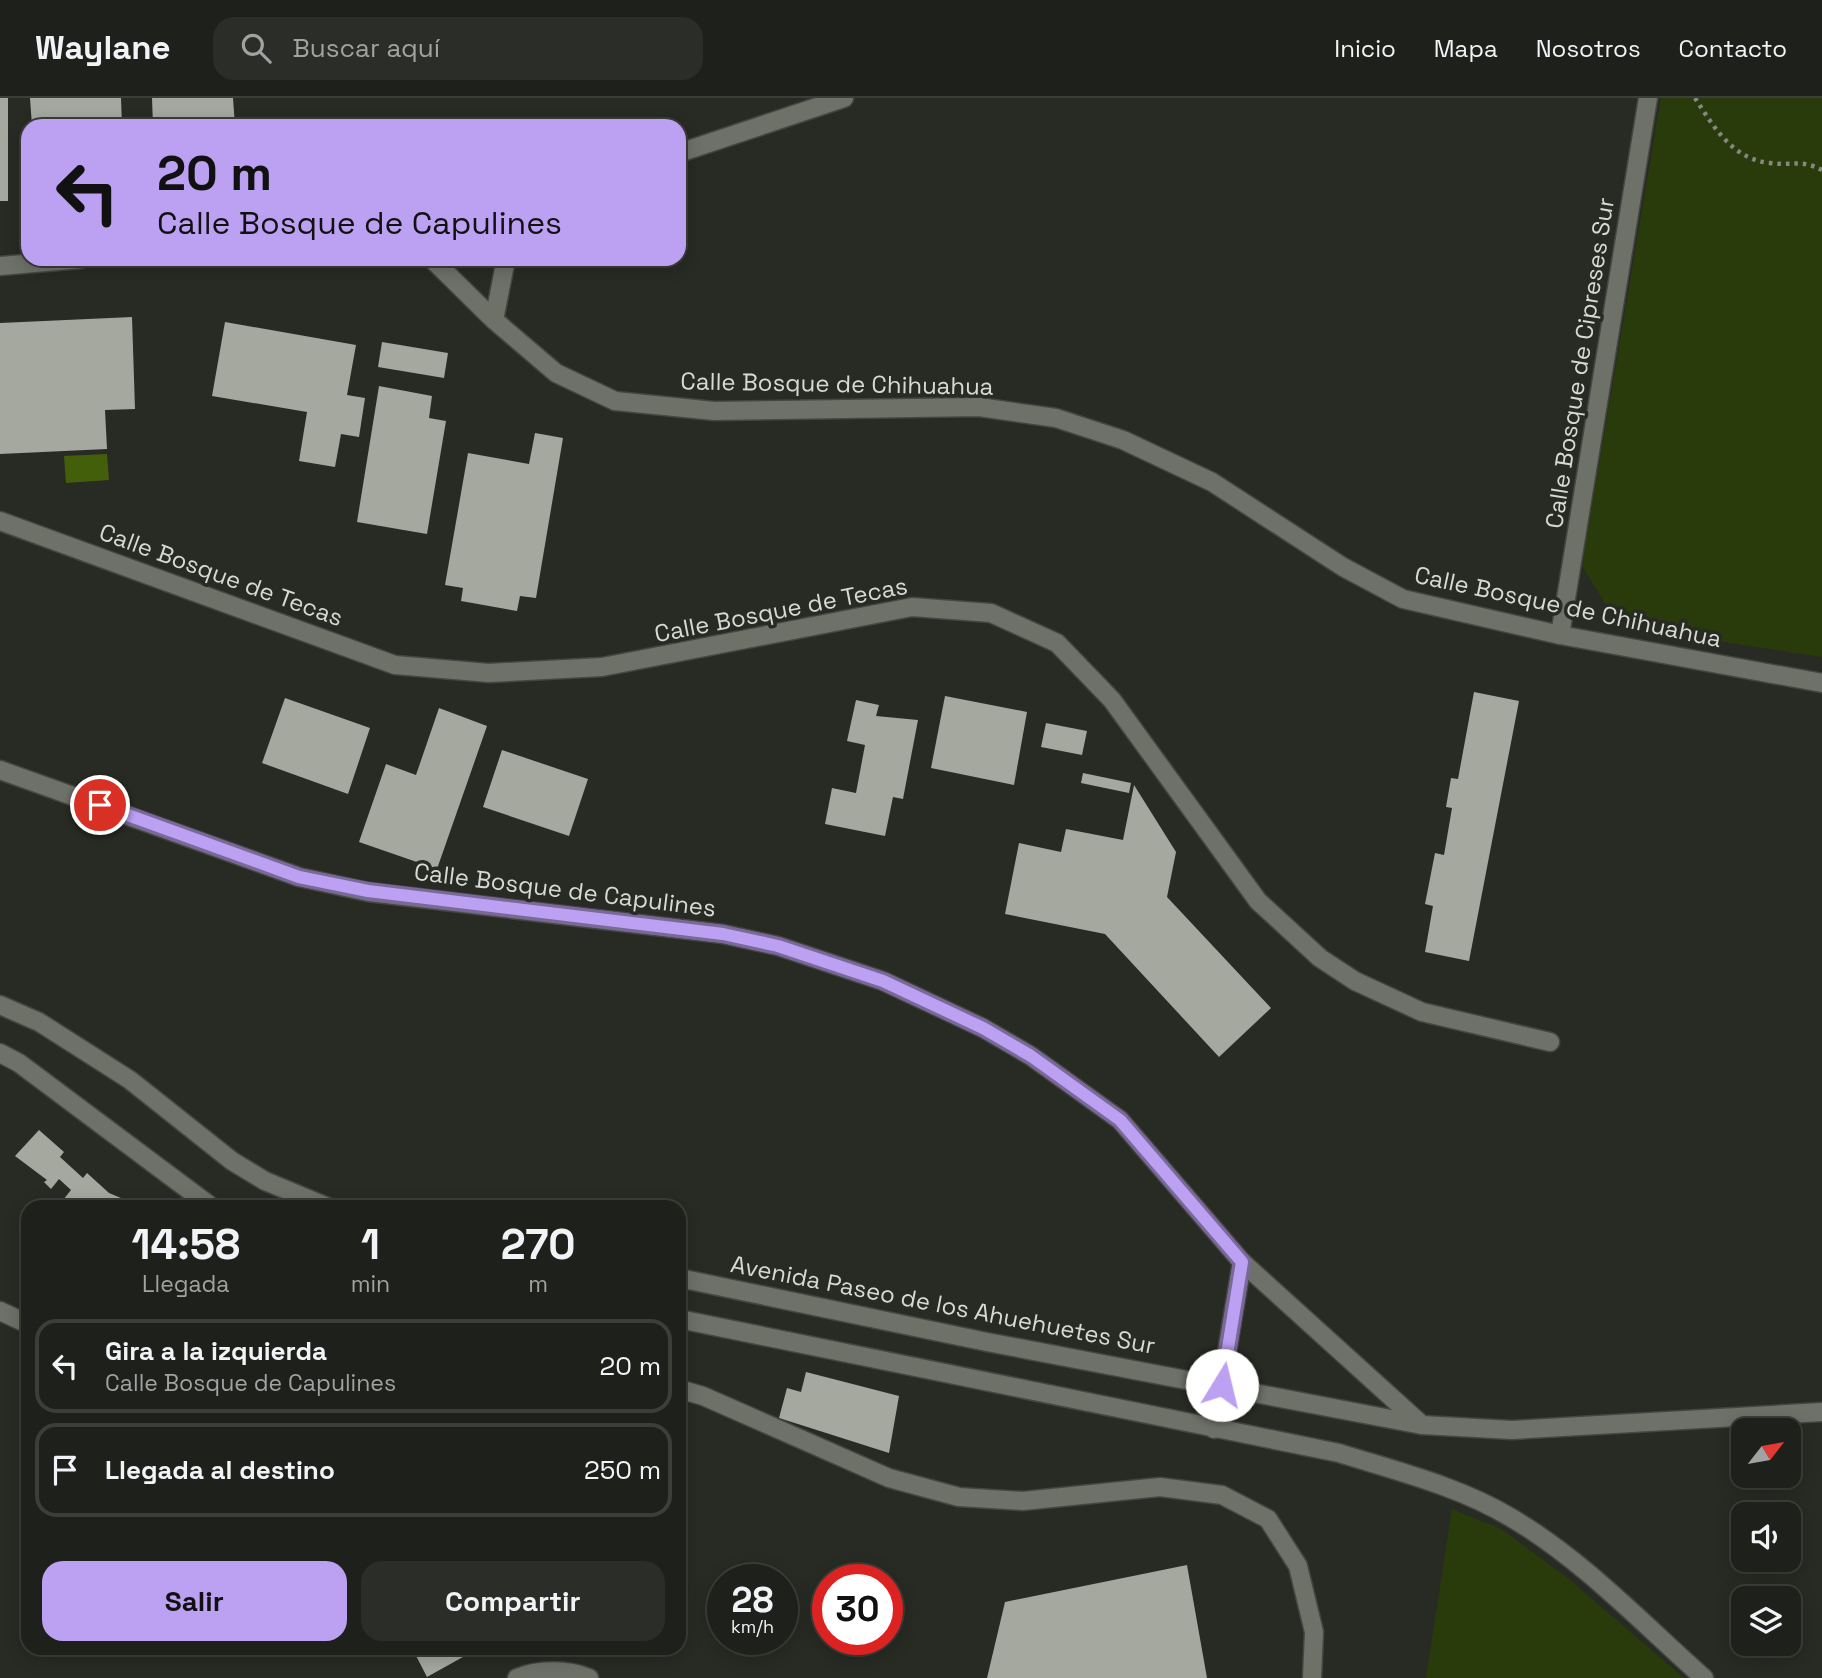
<!DOCTYPE html>
<html lang="es">
<head>
<meta charset="utf-8">
<style>
  body { margin:0; font-family:"Space Grotesk",sans-serif; background:#2b2d28; color:#f1f3f6; height:100vh; display:flex; flex-direction:column; font-size:26px; white-space:nowrap }
  * { box-sizing:border-box; margin:0 }
  p { font-size:23px; color:#a1a3a3 }
  .icon { flex:none; width:38px; height:38px; fill:none; stroke:currentColor; stroke-width:2; stroke-linecap:round; stroke-linejoin:round }
  .map { position:relative; flex:1; overflow:hidden }
  .side { position:absolute; left:21px; top:1102px; width:665px; height:455px; display:flex; flex-direction:column; background:#1e201b; border-radius:21px; box-shadow:0 4px 18px #0003,0 0 0 2px #3c3e3a }
  .side>* { flex:none }
  .guide { position:absolute; left:21px; top:21px; width:665px; height:147px; border-radius:21px; box-shadow:0 4px 18px #0003,0 0 0 2px #3c3e3a; background:#bca0f2; color:#111; overflow:hidden }
  .needle { width:46px; rotate:59deg }
  .fabs { position:absolute; left:1731px; top:1320px; display:grid; gap:14px }
  .fabs a { display:grid; place-items:center; width:70px; height:70px; border-radius:14px; background:#1e201b; box-shadow:0 4px 18px #0003,0 0 0 2px #3c3e3a; font-size:35px }
  .speed { position:absolute; left:707px; top:1466px; display:flex; gap:14px; font-size:35px; font-weight:700; text-align:center }
  .speed>* { display:grid; place-content:center; width:91px; height:91px; border-radius:50%; background:#1e201b; box-shadow:0 4px 18px #0003,0 0 0 2px #3c3e3a; line-height:1 }
  .speed small { font-size:18px; font-weight:400 }
  .speed .limit { border:10px solid #d22; background:#fff; color:#111 }
  .pin { position:absolute; display:grid; place-items:center; width:60px; height:60px; color:#fff; margin:-30px; border:4px solid #fff; border-radius:50%; box-shadow:0 2px 7px #0007 }
  .me { position:absolute; width:77px; margin:-38px; rotate:9deg; stroke-linejoin:round; filter:drop-shadow(0 0 5px #0008) }
  .turn { display:flex; align-items:center; gap:24px; height:147px; padding:0 21px; font-size:32px }
  .turn .icon { width:91px; height:91px; stroke-width:2.5 }
  .turn b { display:block; font-size:49px; line-height:60px }
  .eta { display:flex; justify-content:space-evenly; align-items:center; height:119px; text-align:center }
  .eta b { font-size:42px; font-weight:800; line-height:49px }
  .cta { display:flex; gap:14px; margin-top:auto; padding:14px 21px }
  .cta a { flex:1; height:80px; border-radius:21px; background:#bca0f2; color:#111; font-size:28px; font-weight:800; line-height:80px; text-align:center }
  .cta a+a { background:#2b2d28; color:#f1f3f6 }
  ul { padding:0; list-style:none }
  li { display:flex; align-items:center; gap:21px; height:94px; margin:0 14px 10px; padding:0 7px; border:4px solid #3c3e3a; border-radius:21px }
  li div { flex:1 }
  li b { display:block; font-size:26px }
  li em { font-style:normal }
  header { display:flex; align-items:center; gap:42px; box-sizing:border-box; height:98px; padding:0 35px; background:#1e201b; border-bottom:2px solid #3c3e3a }
  header strong { font-size:33px }
  nav { display:flex; gap:38px; margin-inline-start:auto; font-size:24px }
  .search { width:490px; height:63px; background:#2b2d28; display:flex; align-items:center; gap:18px; box-sizing:border-box; padding:0 24px; border-radius:21px; color:#a1a3a3; font-size:26px }
  .map>svg:first-child { display:block }
  .green { fill:#2a3b0b }
  .water { fill:#445f0a }
  .building { fill:#a4a89f }
  .lines { fill:none; stroke-linecap:round; stroke-linejoin:round }
  .minor-casing { stroke:#444641; stroke-width:21 }
  .path { stroke:#858782; stroke-width:4.5; stroke-dasharray:3.5 5; stroke-linecap:butt }
  .minor { stroke:#6d7168; stroke-width:18 }
  .route-casing { stroke:#7a689d; stroke-width:18 }
  .route { stroke:#bca0f2; stroke-width:12 }
  .labels { text-anchor:middle; stroke-width:7; stroke-linejoin:round; paint-order:stroke }
  .street-label { font-size:24px; fill:#d7d9d4; stroke:#282b24 }
</style>
</head>
<body>
<header>
<strong>Waylane</strong>
<div class="search"><svg class="icon" aria-label="search" viewBox="0 0 24 24"><circle cx="10" cy="10" r="6"/><path d="M15 15l6 6"/></svg>Buscar aquí</div>
<nav><a>Inicio</a><a>Mapa</a><a>Nosotros</a><a>Contacto</a></nav>
</header>
<div class="map">
<svg width="1822" height="1580" viewBox="0 0 1822 1580">
  <rect width="100%" height="100%" fill="#282b24"/>
  <!-- green -->
  <g class="green">
    <polygon points="1661,0 1822,0 1822,559 1619,528 1582,468"/>
    <polygon points="1452,1411 1501,1431 1565,1478 1684,1580 1426,1580"/>
  </g>
  <!-- water -->
  <polygon class="water" points="107,356 109,382 66,385 64,358"/>
  <!-- building -->
  <g class="building">
    <rect x="0" y="0" width="8" height="103"/>
    <polygon points="30,0 121,0 122,28 32,28"/>
    <polygon points="152,0 233,0 235,28 153,28"/>
    <polygon points="132,219 135,311 105,312 107,351 0,356 0,225"/>
    <polygon points="225,224 356,247 347,297 365,300 359,339 341,336 335,369 299,363 307,314 212,298"/>
    <polygon points="382,244 448,255 444,280 378,269"/>
    <polygon points="379,288 432,298 429,320 446,323 427,436 357,424"/>
    <polygon points="535,335 563,340 536,500 520,498 517,513 461,503 463,490 445,487 468,355 529,366"/>
    <polygon points="1474,594 1519,603 1469,863 1425,854 1433,808 1425,806 1435,755 1444,757 1452,710 1446,709 1451,680 1458,681"/>
    <polygon points="945,598 1027,614 1014,687 931,670"/>
    <polygon points="285,600 370,630 348,696 262,665"/>
    <polygon points="856,602 879,607 876,618 918,622 903,701 893,699 885,738 825,726 832,690 856,695 865,647 847,643"/>
    <polygon points="439,610 487,628 437,771 359,744 386,666 416,677"/>
    <polygon points="1046,625 1087,633 1082,657 1041,649"/>
    <polygon points="502,652 588,681 569,738 483,709"/>
    <polygon points="1083,675 1131,685 1129,695 1081,685"/>
    <polygon points="1134,687 1176,754 1167,799 1271,910 1219,959 1105,836 1005,816 1019,745 1061,754 1066,731 1123,742"/>
    <polygon points="39,1032 64,1054 60,1059 83,1080 87,1075 109,1095 145,1110 71,1110 63,1102 71,1092 59,1081 51,1091 44,1084 47,1082 15,1058"/>
    <polygon points="806,1274 899,1298 889,1355 779,1320 787,1290 801,1294"/>
    <polygon points="1187,1467 1207,1580 987,1580 1005,1504"/>
    <polygon points="412,1550 479,1550 427,1579"/>
  </g>
  <g class="lines">
    <!-- minor casing -->
    <g class="minor-casing">
      <g id="minor">
        <polyline points="679,55 844,0"/>
        <polyline points="432,161 494,222 556,275 615,303 714,313 979,309 1056,320 1123,342 1212,384 1343,469 1403,501 1560,537 1822,585"/>
        <polyline points="0,168 81,161"/>
        <polyline points="494,222 506,161"/>
        <polyline points="0,423 395,567 489,575 602,569 912,509 991,515 1057,545 1112,602 1258,803 1320,860 1355,883 1422,914 1550,944"/>
        <polyline points="1560,537 1648,0"/>
        <polyline points="0,672 299,779 368,794 723,836 778,848 883,883 983,930 1031,958 1120,1022 1242,1164 1214,1331"/>
        <polyline points="0,907 39,924 130,982 232,1063 265,1083 330,1110"/>
        <polyline points="0,955 19,965 213,1110"/>
        <polyline points="1242,1164 1422,1327"/>
        <polyline points="679,1180 987,1244 1422,1327 1512,1332 1822,1314"/>
        <polyline points="0,1213 28,1226"/>
        <path d="M679,1221l660,134c57,18 119,33 171,64 72,42 132,106 194,161"/>
        <polyline points="679,1291 703,1298 889,1380 959,1399 1023,1403 1160,1389 1222,1397 1268,1421 1298,1468 1314,1534 1312,1580"/>
        <path d="M517,1580c21,-9 51,-9 72,0"/>
      </g>
    </g>
    <!-- path -->
    <path class="path" d="M1695,0c19,29 37,61 75,65 21,3 31,-4 52,7"/>
    <!-- minor -->
    <use href="#minor" class="minor"/>
  </g>
  <g class="lines">
    <!-- route casing -->
    <g class="route-casing">
      <polyline id="route" points="100,707 299,779 368,793 723,836 778,848 883,883 983,930 1031,958 1120,1022 1242,1164 1222,1287"/>
    </g>
    <!-- route -->
    <use href="#route" class="route"/>
  </g>
  <g class="labels">
    <!-- street labels -->
    <g class="street-label">
      <text transform="translate(1580 265) rotate(-81)" y="8">Calle Bosque de Cipreses Sur</text>
      <text transform="translate(837 286) rotate(1)" y="8">Calle Bosque de Chihuahua</text>
      <text transform="translate(221 477) rotate(20)" y="8">Calle Bosque de Tecas</text>
      <text transform="translate(1568 509) rotate(12)" y="8">Calle Bosque de Chihuahua</text>
      <text transform="translate(781 512) rotate(-11)" y="8">Calle Bosque de Tecas</text>
      <text transform="translate(565 792) rotate(7)" y="8">Calle Bosque de Capulines</text>
      <text transform="translate(943 1207) rotate(11)" y="8">Avenida Paseo de los Ahuehuetes Sur</text>
    </g>
  </g>
</svg>
<div class="fabs">
<a><svg class="needle" viewBox="-14 -14 28 28"><path d="M0-13l5 13h-10z" fill="#e53935"/><path d="M0 13l5-13h-10z" fill="#a1a3a3"/></svg></a>
<a><svg class="icon" aria-label="sound" viewBox="0 0 24 24"><path d="M4 9h4l5-4v14l-5-4H4zM17 9q2 3 0 6"/></svg></a>
<a><svg class="icon" aria-label="layers" viewBox="0 0 24 24"><path d="M12 4l9 5-9 5-9-5zM3 14l9 5 9-5"/></svg></a>
</div>
<div class="speed"><div>28<small>km/h</small></div><div class="limit">30</div></div>
<div class="pin" style="left:100px;top:707px;background:#d93025"><svg class="icon" aria-label="arrive" viewBox="0 0 24 24"><path d="M6 21V4h12l-3 4 3 4H6"/></svg></div>
<svg class="me" style="left:1222px;top:1287px" viewBox="-20 -20 40 40"><circle r="19" fill="#fff"/><path d="M0-13L10 11 0 6-10 11z" fill="#bca0f2"/></svg>
<div class="guide">
<div class="turn"><svg class="icon" aria-label="left" viewBox="0 0 24 24"><path d="M17 20v-9H6M10 6l-5 5 5 5"/></svg><div><b>20 m</b>Calle Bosque de Capulines</div></div>
</div>
<section class="side">
<div class="eta">
<div><b>14:58</b><p>Llegada</p></div>
<div><b>1</b><p>min</p></div>
<div><b>270</b><p>m</p></div>
</div>
<ul>
<li><svg class="icon" aria-label="left" viewBox="0 0 24 24"><path d="M17 20v-9H6M10 6l-5 5 5 5"/></svg><div><b>Gira a la izquierda</b><p>Calle Bosque de Capulines</p></div><em>20 m</em></li>
<li><svg class="icon" aria-label="arrive" viewBox="0 0 24 24"><path d="M6 21V4h12l-3 4 3 4H6"/></svg><div><b>Llegada al destino</b></div><em>250 m</em></li>
</ul>
<div class="cta"><a>Salir</a><a>Compartir</a></div>
</section>
</div>
</body>
</html>
